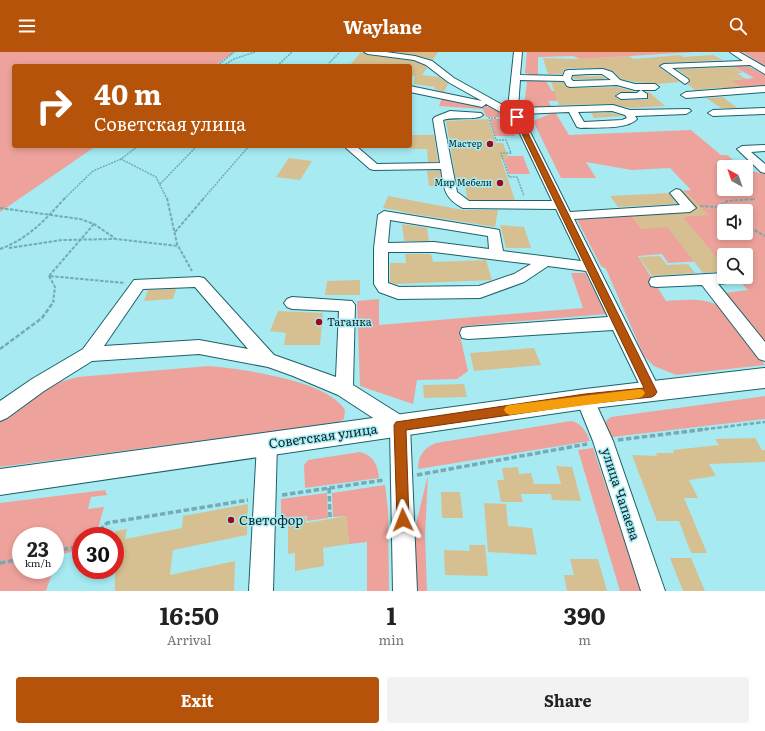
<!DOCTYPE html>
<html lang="en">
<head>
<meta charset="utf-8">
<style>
  body { margin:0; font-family:Literata,serif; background:#f2f2f2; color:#222; height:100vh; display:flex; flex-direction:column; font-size:15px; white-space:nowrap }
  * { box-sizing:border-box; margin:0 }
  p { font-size:13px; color:#767676 }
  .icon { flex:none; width:22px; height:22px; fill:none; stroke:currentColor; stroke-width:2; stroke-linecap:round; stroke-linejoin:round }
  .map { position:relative; height:539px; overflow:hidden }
  .sheet { display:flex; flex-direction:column; background:#fff; flex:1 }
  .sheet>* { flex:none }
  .guide { position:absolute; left:12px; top:12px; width:400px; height:84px; border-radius:4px; box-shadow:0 2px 6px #0003; background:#b45309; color:#fff; overflow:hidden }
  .needle { width:26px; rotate:320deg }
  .fabs { position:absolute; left:717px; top:108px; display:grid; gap:8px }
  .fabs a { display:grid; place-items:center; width:36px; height:36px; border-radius:4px; background:#fff; box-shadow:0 2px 6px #0003; font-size:20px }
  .speed { position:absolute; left:12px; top:475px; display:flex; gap:8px; font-size:20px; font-weight:700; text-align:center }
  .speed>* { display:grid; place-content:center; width:52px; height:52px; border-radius:50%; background:#fff; box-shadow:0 2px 6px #0003; line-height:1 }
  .speed small { font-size:10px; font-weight:400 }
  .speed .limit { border:6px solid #d22; background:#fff; color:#111 }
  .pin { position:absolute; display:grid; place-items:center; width:34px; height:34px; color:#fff; margin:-17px; border-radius:8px; box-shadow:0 2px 6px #0006 }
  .me { position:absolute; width:44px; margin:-22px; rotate:358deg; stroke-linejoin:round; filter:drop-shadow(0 0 3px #0008) }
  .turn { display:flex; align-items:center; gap:14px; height:84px; padding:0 16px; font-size:18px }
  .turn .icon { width:52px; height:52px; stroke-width:2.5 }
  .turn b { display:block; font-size:28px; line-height:34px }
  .eta { display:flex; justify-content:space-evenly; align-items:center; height:68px; text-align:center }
  .eta b { font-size:24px; font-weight:700; line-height:28px }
  .cta { display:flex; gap:8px; margin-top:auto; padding:8px 16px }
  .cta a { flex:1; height:46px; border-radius:4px; background:#b45309; color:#fff; font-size:16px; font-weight:700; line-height:46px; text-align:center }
  .cta a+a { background:#f2f2f2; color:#222 }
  header { display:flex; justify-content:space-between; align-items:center; height:52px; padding:0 16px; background:#b45309; color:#fff; font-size:18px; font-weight:700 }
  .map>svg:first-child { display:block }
  .green { fill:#eda39b; fill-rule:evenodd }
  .building { fill:#d6c091 }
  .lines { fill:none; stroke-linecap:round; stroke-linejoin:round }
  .minor-casing { stroke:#1c6169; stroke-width:2 }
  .major-casing { stroke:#1c6169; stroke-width:2 }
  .path-far3 { stroke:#75abb1; stroke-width:1.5; stroke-dasharray:2 1; stroke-linecap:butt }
  .path-far2 { stroke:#75abb1; stroke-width:2; stroke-dasharray:3.5 1.5; stroke-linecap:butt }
  .path-far1 { stroke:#75abb1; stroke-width:2.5; stroke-dasharray:4.5 2; stroke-linecap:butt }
  .path { stroke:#75abb1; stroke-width:3.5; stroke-dasharray:5.5 2.5; stroke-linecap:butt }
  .minor { fill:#fff; fill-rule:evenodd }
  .major { fill:#fff; fill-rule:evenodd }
  .route { fill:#b45309; stroke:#753606 }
  .slow { fill:#f59e0b }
  .poi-dot { fill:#a20717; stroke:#a7eaf2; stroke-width:1.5 }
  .labels { text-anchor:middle; stroke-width:3; stroke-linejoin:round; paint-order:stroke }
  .far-poi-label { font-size:9px; fill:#0a2629; stroke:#a7eaf2; text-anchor:end }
  .poi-label { font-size:11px; fill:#0a2629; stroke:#a7eaf2; text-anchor:start }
  .near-street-label { font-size:13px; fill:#0a2629; stroke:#a7eaf2 }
  .near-poi-label { font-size:13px; fill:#0a2629; stroke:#a7eaf2; text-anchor:start }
</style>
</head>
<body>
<header><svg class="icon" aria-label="menu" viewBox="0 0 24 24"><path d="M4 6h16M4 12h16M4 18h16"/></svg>Waylane<svg class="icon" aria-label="search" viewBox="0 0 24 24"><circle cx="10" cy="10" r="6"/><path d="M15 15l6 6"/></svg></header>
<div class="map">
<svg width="765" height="539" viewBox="0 0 765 539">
  <rect width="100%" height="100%" fill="#a7eaf2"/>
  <!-- green -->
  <g class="green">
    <polygon points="0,0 235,0 214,14 14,14 14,94 96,94 0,160"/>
    <polygon points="527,0 694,0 581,7 573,4 538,5 538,24 525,21"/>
    <polygon points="743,0 765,0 765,14"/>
    <polygon points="731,13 750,15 765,23 765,36 726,38 714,30 754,26"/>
    <polygon points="534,27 546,29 552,39 566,40 578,48 548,49 553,57 526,56 524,54 527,29"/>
    <polygon points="443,43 496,57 508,65 486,65 483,57 439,54"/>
    <path d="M555,60l14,23 122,-5 30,25h6l15,12h-18v22h22v-19l19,4v173l-41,-54 24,-3 -12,-13h10v-22h-22v8l-3,-3 -53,3 -6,-9 -24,2 28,45c18,-1 39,-4 55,6l44,58 -89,10 -22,-9 -10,-10 -38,-87 -5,-3 -25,-48 118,-8 -16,-19 13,-1 -21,-22 -38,2 -46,-8 10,16h-35l-28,-57zM724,159h22v22h-22z"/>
    <polygon points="490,67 508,67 515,84 495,84"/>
    <polygon points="503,104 523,104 530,122 509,122"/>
    <polygon points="571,221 585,221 606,262 464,274 459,279 468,319 457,327 417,328 413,352 360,334 357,249 379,247 379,273 583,256"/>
    <path d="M209,314c33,3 118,14 136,44l-1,9 -7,4 -337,44v-46l49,-35 14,-5 15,-4z"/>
    <path d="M765,344v23l-161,19c-1,-9 -2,-15 7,-21z"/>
    <path d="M571,369c11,2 15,11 19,20l-172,28c0,-14 6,-21 18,-26z"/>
    <polygon points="593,396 641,539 620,539 578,398"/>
    <path d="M360,400c13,3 18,13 19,26l-74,10 -1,-23 4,-5z"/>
    <polygon points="428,423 425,483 427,539 416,539 413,484"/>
    <polygon points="385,433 388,458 389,539 367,539 367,490 349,492 346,464 333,465 332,441"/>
    <polygon points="105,438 107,443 91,445 88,457 104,455 96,484 81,484 81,498 58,503 55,511 55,484 21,484 21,518 53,518 46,539 0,539 0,451"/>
    <polygon points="327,441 328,466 307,469 307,464 281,467 281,447"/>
  </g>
  <!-- building -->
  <g class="building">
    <polygon points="361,0 368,3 414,9 425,14 427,16 422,23 439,25 448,32 444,40 434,37 435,35 414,32 415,24 410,24 410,14 349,14"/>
    <polygon points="397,0 438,0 433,8 415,3"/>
    <polygon points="680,3 683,5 713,3 723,8 663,11 659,13 659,15 680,30 657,32 635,30 621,27 613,19 603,16 568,16 564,18 562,22 548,22 543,6 571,7 629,4 633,7"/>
    <polygon points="734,15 743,21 737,21 746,27 730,28 741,34 695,38 687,32 690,29 689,26 677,17"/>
    <polygon points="573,24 602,24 606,27 574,27"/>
    <polygon points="551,30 563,30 566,35 570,36 617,35 635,40 621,40 615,43 615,45 621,48 647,48 648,42 646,40 649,40 665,54 630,56 613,52 559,53"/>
    <polygon points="723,45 737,56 721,56 706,46"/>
    <polygon points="591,61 612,61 624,64 594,66"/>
    <polygon points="488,67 496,91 503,91 509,107 501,107 515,148 470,148 467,146 465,134 457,134 446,69"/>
    <polygon points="410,83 434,83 438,110 428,110 427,97 410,97"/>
    <polygon points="289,106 312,109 300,128 276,125"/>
    <polygon points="427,119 440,119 442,134 429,134"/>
    <polygon points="684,140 686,140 709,163 683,165 724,214 724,219 703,221 667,175 641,177 632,165 691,161 697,155"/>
    <polygon points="669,141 677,152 618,155 610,144"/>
    <polygon points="388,144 463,158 498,158 495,175 401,160 401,159 383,156"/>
    <polygon points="402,172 427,176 429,189 404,189"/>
    <polygon points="500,173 524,175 531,196 506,196"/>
    <polygon points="405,202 431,202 433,210 486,208 492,228 396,232 390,230 390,211 406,211"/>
    <polygon points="660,204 667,213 688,212 695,221 652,224 639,205"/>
    <polygon points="360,228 360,243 325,243 327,229"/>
    <polygon points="176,237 173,247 144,249 148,238"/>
    <polygon points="278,259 323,261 320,293 284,293 286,281 270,279"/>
    <polygon points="534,296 541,313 474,319 470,301"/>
    <polygon points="464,332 467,345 424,346 423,333"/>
    <polygon points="755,386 762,398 765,398 765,410 709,412 716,424 689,428 698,446 684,446 707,501 691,501 679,469 657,469 632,403 657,404 656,401 674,401 673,398 719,393 715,387"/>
    <polygon points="556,414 572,415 581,449 552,448 551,442 521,442 523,450 501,450 497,428 504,428 502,416 518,415 519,422 531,421 534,432 561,432"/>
    <polygon points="441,440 460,440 463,466 442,466"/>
    <polygon points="484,451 506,452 508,474 532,476 537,503 488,500"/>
    <polygon points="248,452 247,483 173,498 170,523 235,509 234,539 115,539 115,479 127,477 125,487 182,476 183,464"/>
    <polygon points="347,464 349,492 323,496 324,514 295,519 295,501 288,502 288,467 306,465 306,471"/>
    <polygon points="469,493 485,493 488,524 445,523 444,498 470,499"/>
    <polygon points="670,506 691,506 705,539 683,539"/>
    <polygon points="570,507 598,507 607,539 567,539 564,523 574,523"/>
  </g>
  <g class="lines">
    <!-- minor casing -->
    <g class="minor-casing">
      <g id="minor">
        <path d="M364,0h22l29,4 17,5 22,17 54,30 6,-56h8l-2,23 43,1 2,-5 3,-1 35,-1 9,3 8,8 15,4h20l4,3 -4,3h-20l-18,-5 -47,2 -3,-1 -3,-5 -44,-1 -2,28 95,-3 17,5 59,-1 2,2 -5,3 -51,2 2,3c-10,11 -42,8 -56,9l-4,-1 -8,-15 -48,2 49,98 110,-7 -10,-12 6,-4 4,1 16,18 -6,4 -116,7 84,167 3,6 -3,6 -6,2 -6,-2 -33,-68 -145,9 -6,-1 -2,-5 2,-5 6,-1 140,-10 -22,-46 -38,-5 -24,16 -44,16 -82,1 -19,-7 -5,-8v-36l4,-33 6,-4 110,18 5,1 4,21 78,10 -25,-52 -93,-1c-19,-10 -19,-19 -22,-39l-67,1 -4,-1 -24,-21 -1,-2h11l21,18 63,-1 -7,-44 2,-2 15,-6 31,2 2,2c-6,6 -29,1 -40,5l14,72 12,9h83l-39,-82 -27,-15 -4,3 -72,-15v-6l72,15 -34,-19 -22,-17 -12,-5 -46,-6zM588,22h14l9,6 -38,1 -2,-2 1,-4zM612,59l13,4 2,3 -5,2 -38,2 -6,-10zM390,168l98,16 1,13 -55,-7 -46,1zM388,200h46l97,12 -17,10 -35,12 -80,1 -11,-4z"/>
        <polygon points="730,0 739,0 765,15 765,22 750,13 672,16 688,27 689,29 685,32 660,14 664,12 743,9"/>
        <polygon points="765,34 765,40 686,46 681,43 686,40"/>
        <polygon points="641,38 647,42 647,46 621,47 616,44 621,41 637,41"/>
        <polygon points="765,56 765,62 713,64 708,61 713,58"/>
        <polygon points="765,93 765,99 751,100 765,112 765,121 761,120 737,97 742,94"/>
        <polygon points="724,221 724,225 738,226 736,230 718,232 765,290 765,309 759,307 702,233 656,235 651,234 649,230 651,226 656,225"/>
        <path d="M199,225l5,1 70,77 62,22 3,-66 -47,-2 -5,-2 -3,-4 3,-4 5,-2 60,4 3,4 -2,80 54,34 3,6 7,166h-24l-3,-162 -52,-34 -45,-19 -25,-9 -69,-13 -107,7 -48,30 -37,27 -7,3v-20l32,-22 51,-30 51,-69zM195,235l53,62 -49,-9 -95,6 39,-57z"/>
        <polygon points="585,339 591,341 613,389 665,539 641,539 593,389 576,347 579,341"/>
        <polygon points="267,383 274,385 277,392 273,539 249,539 257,392 260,385"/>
      </g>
    </g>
    <!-- major casing -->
    <g class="major-casing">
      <polygon id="major" points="765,316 765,336 585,357 0,443 0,417 585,337"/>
    </g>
    <!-- path-far3 -->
    <g class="path-far3">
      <polyline points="329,11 340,0"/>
      <polyline points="217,14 234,0"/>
      <polyline points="223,14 234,7 255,0"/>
      <polyline points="277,14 292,0"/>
      <polyline points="496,66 489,66 496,88 506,88 511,101 501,101 509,125 517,125 524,144"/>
      <polyline points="138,94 121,107 156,125 167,147"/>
      <polyline points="160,132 197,94"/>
      <polyline points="64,147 93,119 121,107"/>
      <polyline points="203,147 249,94"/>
      <polyline points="753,147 755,147"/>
    </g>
    <!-- path-far2 -->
    <g class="path-far2">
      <polyline points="167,146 177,192 192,219"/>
      <polyline points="700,154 716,155 724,160"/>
      <polyline points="716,155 728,149 755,147"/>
      <polyline points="0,156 80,167 94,172 116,187 178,194"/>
      <polyline points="94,172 49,224 125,231"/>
      <polyline points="746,173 765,184"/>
      <polyline points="175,180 204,146"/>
      <polyline points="9,196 62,188 115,187"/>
      <path d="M0,197c28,-10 45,-29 65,-51"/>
      <polyline points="49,224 55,235 53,250"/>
    </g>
    <!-- path-far1 -->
    <g class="path-far1">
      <polyline points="0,297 42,266 54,249"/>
      <polyline points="698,378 765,370"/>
    </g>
    <!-- path -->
    <g class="path">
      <polyline points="618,388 707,377"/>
      <polyline points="417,423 587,392"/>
      <polyline points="329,436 330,465"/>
      <polyline points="282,443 384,428"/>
      <polyline points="94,484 107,471 248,448"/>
      <polyline points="55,499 81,494"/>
      <polyline points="0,511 21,507"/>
    </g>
    <!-- minor -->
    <use href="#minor" class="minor"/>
    <!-- major -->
    <use href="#major" class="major"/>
  </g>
  <!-- route -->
  <polygon class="route" points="517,63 520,65 657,340 655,343 652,345 585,352 406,378 409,468 408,473 403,475 399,473 397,468 394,373 396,370 585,342 644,336 514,65"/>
  <!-- slow -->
  <polygon class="slow" points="640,337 643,338 645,341 643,344 640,346 510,363 506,361 504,358 506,354 510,353"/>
  <!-- markers -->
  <g class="poi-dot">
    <circle cx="490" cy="92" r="4"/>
    <circle cx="500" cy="131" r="4"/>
    <circle cx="319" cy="270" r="4"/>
    <circle cx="231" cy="468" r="4"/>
  </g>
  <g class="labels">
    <!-- far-poi labels -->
    <g class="far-poi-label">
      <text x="482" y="95">Мастер</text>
      <text x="492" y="134">Мир Мебели</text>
    </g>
    <!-- poi labels -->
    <g class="poi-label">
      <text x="327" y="274">Таганка</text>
    </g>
    <!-- near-street labels -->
    <g class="near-street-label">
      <text transform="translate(323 384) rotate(-8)" y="5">Советская улица</text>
      <text transform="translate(621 442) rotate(72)" y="5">улица Чапаева</text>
    </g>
    <!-- near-poi labels -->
    <g class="near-poi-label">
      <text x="239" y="473">Светофор</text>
    </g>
  </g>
</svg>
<div class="fabs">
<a><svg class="needle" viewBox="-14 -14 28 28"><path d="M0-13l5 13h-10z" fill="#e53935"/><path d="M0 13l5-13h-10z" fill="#767676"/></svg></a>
<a><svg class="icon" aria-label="sound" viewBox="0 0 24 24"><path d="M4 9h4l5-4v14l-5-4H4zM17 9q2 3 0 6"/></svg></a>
<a><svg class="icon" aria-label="search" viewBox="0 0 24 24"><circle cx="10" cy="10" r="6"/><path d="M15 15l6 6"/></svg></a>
</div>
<div class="speed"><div>23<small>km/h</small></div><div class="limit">30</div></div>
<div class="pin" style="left:517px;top:65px;background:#d93025"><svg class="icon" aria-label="arrive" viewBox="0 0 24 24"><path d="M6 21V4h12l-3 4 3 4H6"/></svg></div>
<svg class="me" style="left:403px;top:468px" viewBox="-20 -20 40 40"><path d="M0-17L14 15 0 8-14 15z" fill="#b45309" stroke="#fff" stroke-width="4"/></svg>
<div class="guide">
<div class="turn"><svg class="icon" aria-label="right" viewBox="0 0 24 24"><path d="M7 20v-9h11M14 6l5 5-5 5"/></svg><div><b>40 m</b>Советская улица</div></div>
</div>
</div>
<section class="sheet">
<div class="eta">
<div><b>16:50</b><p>Arrival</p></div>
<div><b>1</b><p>min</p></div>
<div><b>390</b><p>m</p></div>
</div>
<div class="cta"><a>Exit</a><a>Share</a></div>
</section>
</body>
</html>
